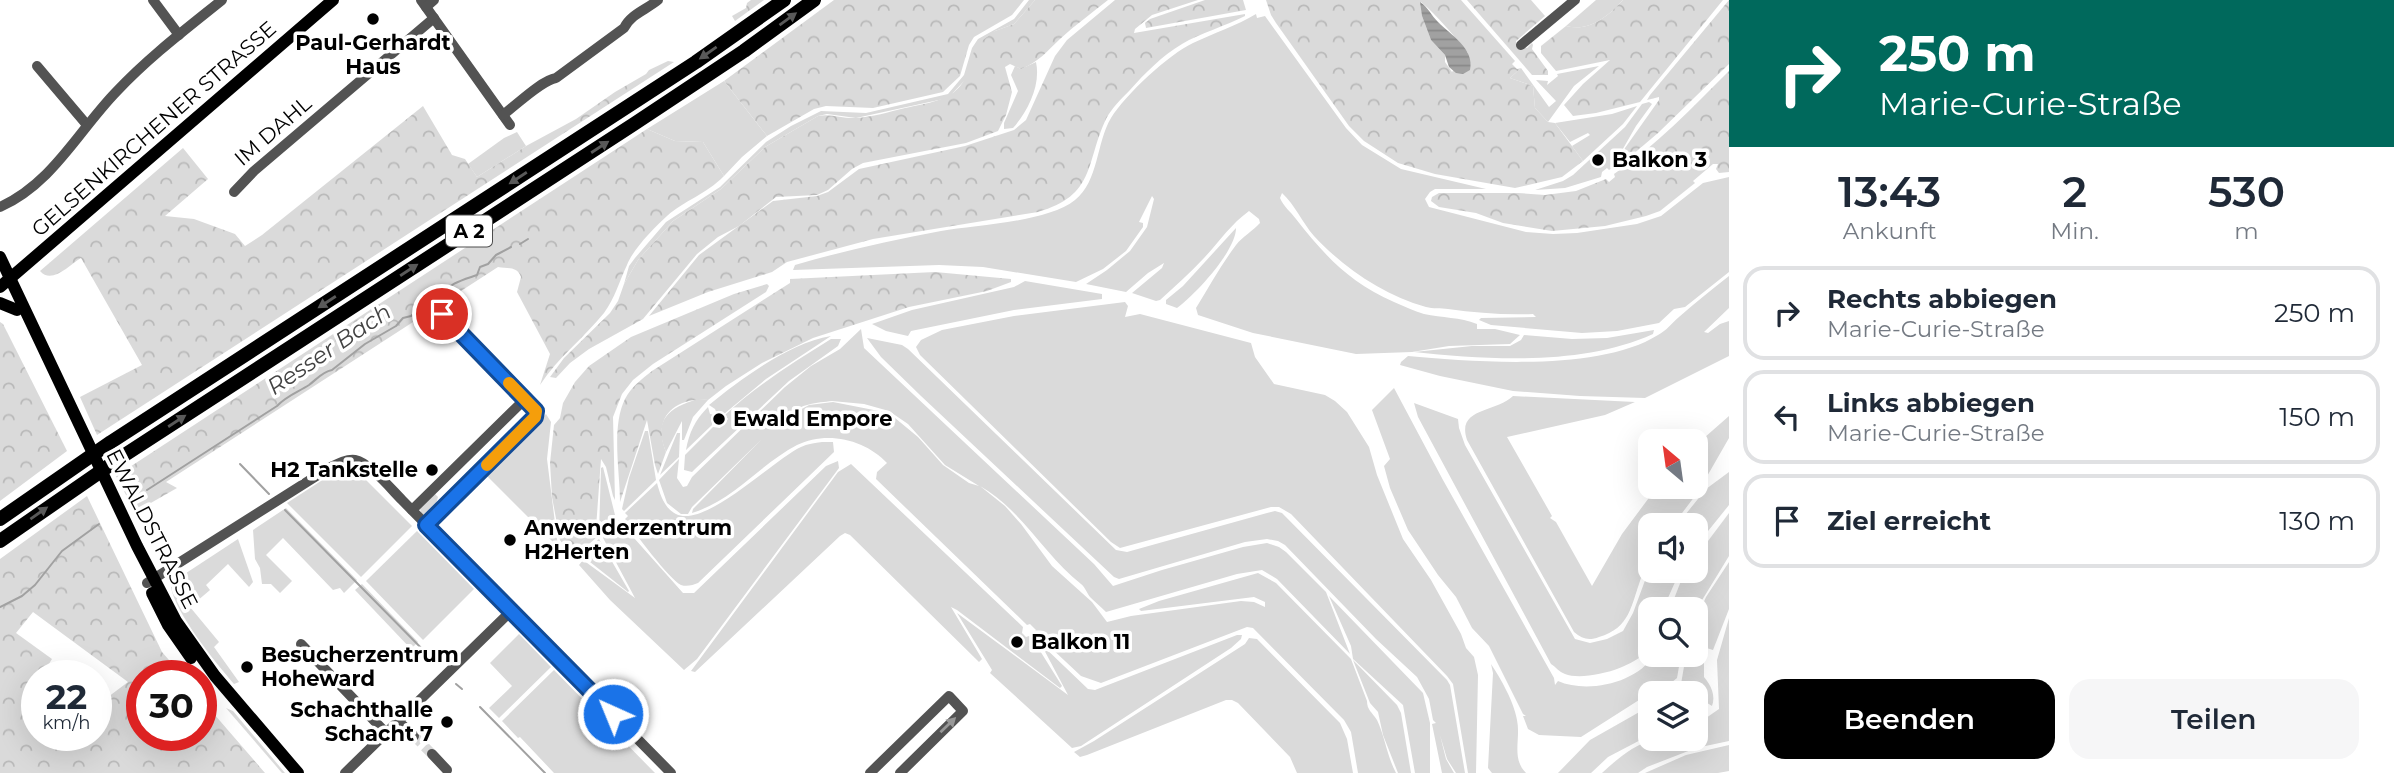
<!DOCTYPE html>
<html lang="de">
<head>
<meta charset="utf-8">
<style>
  body { margin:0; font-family:Montserrat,sans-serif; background:#f6f6f7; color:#1f2937; height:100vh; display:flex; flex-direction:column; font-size:26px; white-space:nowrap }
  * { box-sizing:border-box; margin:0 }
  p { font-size:23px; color:#747a83 }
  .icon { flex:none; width:38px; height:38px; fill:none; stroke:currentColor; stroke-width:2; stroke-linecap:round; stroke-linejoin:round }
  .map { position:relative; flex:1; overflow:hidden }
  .sheet { display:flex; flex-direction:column; background:#fff; width:665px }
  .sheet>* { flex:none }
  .top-card { background:#00695c; color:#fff; overflow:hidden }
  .needle { width:46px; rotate:331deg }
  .tools { position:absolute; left:1638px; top:429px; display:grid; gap:14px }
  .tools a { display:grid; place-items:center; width:70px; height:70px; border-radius:14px; background:#fff; box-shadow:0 7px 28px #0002; font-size:35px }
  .speed { position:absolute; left:21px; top:660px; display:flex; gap:14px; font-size:35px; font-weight:700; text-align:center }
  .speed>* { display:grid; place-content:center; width:91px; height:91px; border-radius:50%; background:#fff; box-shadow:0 7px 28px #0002; line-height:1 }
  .speed small { font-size:18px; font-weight:400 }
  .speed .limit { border:10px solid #d22; background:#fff; color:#111 }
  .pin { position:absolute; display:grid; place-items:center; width:60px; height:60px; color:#fff; margin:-30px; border:4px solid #fff; border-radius:50%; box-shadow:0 2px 7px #0007 }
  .me { position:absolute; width:77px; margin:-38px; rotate:316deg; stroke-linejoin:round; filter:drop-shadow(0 0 5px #0008) }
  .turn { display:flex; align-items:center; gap:24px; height:147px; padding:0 35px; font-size:32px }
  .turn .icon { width:91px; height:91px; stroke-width:2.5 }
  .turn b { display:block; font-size:49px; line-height:60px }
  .eta { display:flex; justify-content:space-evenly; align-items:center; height:119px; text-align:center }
  .eta b { font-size:42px; font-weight:600; line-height:49px }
  .button { display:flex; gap:14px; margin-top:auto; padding:14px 35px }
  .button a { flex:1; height:80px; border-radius:21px; background:#000; color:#fff; font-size:28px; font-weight:600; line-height:80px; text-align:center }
  .button a+a { background:#f6f6f7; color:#1f2937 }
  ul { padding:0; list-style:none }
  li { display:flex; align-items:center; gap:21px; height:94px; margin:0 14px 10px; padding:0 21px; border:4px solid #e0e1e3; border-radius:21px }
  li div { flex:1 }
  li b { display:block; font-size:26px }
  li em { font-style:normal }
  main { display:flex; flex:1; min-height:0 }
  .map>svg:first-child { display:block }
  .green { fill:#dadada; fill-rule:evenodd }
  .forest { fill:url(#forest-crowns); fill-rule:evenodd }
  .water { fill:url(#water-rules) }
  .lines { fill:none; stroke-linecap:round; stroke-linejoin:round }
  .stream { stroke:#a1a1a1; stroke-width:2 }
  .minor-tunnel { stroke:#d9d9d9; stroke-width:10; stroke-dasharray:10 5; stroke-linecap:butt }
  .minor { stroke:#535353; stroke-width:10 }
  .major { stroke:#000; stroke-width:12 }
  .highway { stroke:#000; stroke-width:14 }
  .oneway { fill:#595959 }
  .oneway2 { fill:#989898 }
  .route-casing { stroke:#114b97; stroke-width:18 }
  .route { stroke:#1a73e8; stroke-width:12 }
  .slow { stroke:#f59e0b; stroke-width:12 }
  .poi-dot { fill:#000; stroke:#fff; stroke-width:2.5 }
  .labels { text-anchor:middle; stroke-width:7; stroke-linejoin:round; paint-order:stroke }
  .shield { fill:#fff; stroke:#4c4c4c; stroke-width:2 }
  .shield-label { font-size:19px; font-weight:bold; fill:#000 }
  .poi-label { font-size:21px; font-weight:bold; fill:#000; stroke:#fff; text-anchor:start }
  .street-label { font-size:21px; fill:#000; stroke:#fff }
  .water-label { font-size:23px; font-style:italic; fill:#424242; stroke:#fff }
</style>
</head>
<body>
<main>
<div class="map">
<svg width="1729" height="773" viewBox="0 0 1729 773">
  <defs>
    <pattern id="forest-crowns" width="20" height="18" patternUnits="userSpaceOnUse" patternTransform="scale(1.75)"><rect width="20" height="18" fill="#dadada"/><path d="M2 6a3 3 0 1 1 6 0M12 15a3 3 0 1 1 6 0" fill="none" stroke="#b9b9b9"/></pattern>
    <pattern id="water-rules" width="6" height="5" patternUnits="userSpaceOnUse" patternTransform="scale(1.75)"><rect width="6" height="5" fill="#a1a1a1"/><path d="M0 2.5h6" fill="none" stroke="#898989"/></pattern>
  </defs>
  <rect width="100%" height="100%" fill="#fff"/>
  <!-- green -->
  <g class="green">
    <polygon points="1029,0 1035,0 1014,24 995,31 966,79 948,98 856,118 827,114 818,116 765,147 721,189 673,221 638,260 624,284 629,266 635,258 666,222 720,187 766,142 791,126 821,111 866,113 948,94 964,75 972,48 978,39 1014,19"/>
    <path d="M1596,0h27c-15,16 -33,32 -57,26z"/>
    <path d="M1256,14l1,4 8,-2 81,112 16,17 39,24 85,20h-51l-5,3 -5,7 4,8 97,25 27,2 24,-1 60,-9 24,-8 42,-33 26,-6v95l-44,35 -11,2 -15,14 -42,8 -35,2 -91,-8 -12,-5 2,-2 55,-1 -3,-3c-29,1 -57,-1 -85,-5 -7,-1 -15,0 -22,-2 -43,-12 -82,-39 -112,-71 -12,-14 -19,-31 -32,-43l-2,5c4,9 10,13 16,21 30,38 53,63 98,83 10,4 20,9 30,12 18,4 36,3 53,10v5h18l25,6 -10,9 -61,2 -37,6 -56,2 -103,-21 -55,-18 -2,-7c13,-21 25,-43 40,-63 7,-9 17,-14 24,-22l-1,-4 -10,-8c-18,13 -30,31 -45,47 -14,15 -29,28 -44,42l-4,1 -24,-8 30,-25 2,-5 -16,10 -22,19 -40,-8 21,-14 23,-19 17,-24 7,-28 -2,-3 -13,26 4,1v4l-17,24 -23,18 -27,13 -93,-15 -44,-2 -146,5 2,-5c48,-14 97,-25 146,-34 35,-6 107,-9 134,-31 24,-19 21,-57 36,-82 14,-23 58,-64 82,-75 21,-10 43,-17 63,-29z"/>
    <path d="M1036,62c5,23 -8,49 -23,66l-9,1v-6l14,-32 -7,-16 4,-9 6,3z"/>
    <polygon points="1599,66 1574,86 1548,122 1535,108 1533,86 1510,78 1521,68 1549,107 1556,101 1536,80 1548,81 1547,85 1558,76 1557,74"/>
    <polygon points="724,81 767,136 742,157 724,176 703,142 675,141 647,129"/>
    <polygon points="1649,102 1652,104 1636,126 1612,168 1609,170 1607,168 1602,172 1601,177 1565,188 1535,190 1563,181 1573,175 1625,127 1642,104"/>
    <polygon points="1637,106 1623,124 1583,161 1572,146 1590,135 1588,133 1570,142 1555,123 1612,114"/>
    <polygon points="517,132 526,146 477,177 468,164 504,138"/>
    <path d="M1236,228c0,23 -41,67 -59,80l-11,-4v-4l17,-14z"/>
    <path d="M1729,276v32l-25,24 4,1 12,-9 9,-3v35l-84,42 -65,-2 -67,-5 -73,-15 -40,-11 1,-3 7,-6c68,6 191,16 250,-21 8,-4 14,-12 21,-18 16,-14 33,-28 50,-41z"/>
    <polygon points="1025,281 1102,294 1102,299 1014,310 911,331 908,336 886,331 872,324 912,310 1014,287"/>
    <polygon points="1125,302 1128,306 1125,317 1140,314 1251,343 1255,357 1274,384 1325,395 1335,401 1347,412 1369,447 1377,475 1403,539 1431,580 1461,634 1466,648 1474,657 1478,675 1476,773 1468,773 1453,684 1447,676 1291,514 1279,507 1271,507 1120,548 1111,542 920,355 916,347 921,340 942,330 1014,316"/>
    <path d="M861,329l3,19 230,216 19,22 49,-16 81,-23 24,-4 12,4 7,5 40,40 24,62 -73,-75 -15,-9 -25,4 -131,38c-5,-5 -11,-10 -16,-15 -3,-4 -5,-10 -9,-13 -36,-28 -60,-75 -101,-98l25,20 16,18 31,42 40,36 15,20 24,-6 110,-15 13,1 11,5v-5l-11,-5 -113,14 -2,-2 20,-8 99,-28 18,10 75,76 16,42c0,9 5,11 10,19 8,17 10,36 19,53h-38l-7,-41 -7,-12 -91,-92 -6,-1 -146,56 -20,-7 -47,-44 2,-2 -6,-6 -3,1 -151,-146 1,-7 10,-9c-21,-23 -60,-33 -90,-18 -38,20 -63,55 -105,68l1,-4 69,-70 -70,68 -4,7h-7l-14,-11 -8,-23 20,-21 -2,19 6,9 4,-1 5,-9 93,-90 26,-21 29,-17zM832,401l32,3 25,7 19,13 37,41 34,21 -10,-3 -26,-18 -25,-28 -29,-24 -56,-11 -24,3 -20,11c11,-13 28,-13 43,-15z"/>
    <path d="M1654,330l-1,4c-71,32 -163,26 -239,18l58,-6h38l11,-6 3,-5 48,4 35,-1z"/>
    <path d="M831,336l-65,43 -42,35 -4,-3 -3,3 -2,-5 -6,-4c32,-26 80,-62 122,-69z"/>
    <polygon points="867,338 902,345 908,349 1116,550 1127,552 1267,513 1275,511 1282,513 1447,680 1450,685 1465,773 1456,773 1447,759 1440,735 1446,759 1454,773 1442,773 1432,724 1436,723 1433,720 1429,699 1417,677 1376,639 1285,545 1278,541 1267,539 1245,542 1119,579 1114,577 921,396 881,357"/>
    <path d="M831,339h10l-3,7 -49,35 -94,88 -3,3 -8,-2 1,-15 28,-28 7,1 8,-9 -3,-4c32,-30 69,-53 106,-76z"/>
    <path d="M1394,388l49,92 111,198 1,7 3,-4c29,13 79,2 96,-26h27l-4,23 -11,9 -16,6 -69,44 -42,-2 -11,-6 -5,-13h3l-3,-2 -34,-68 -17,-18 -16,-31 -18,-22 -30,-45 -18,-42 -6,-22 6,-7 -18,-49z"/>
    <path d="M1513,396l122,6 -30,13 -98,22 45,79 -2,2 6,4 36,64 30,-52 35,-47 39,-1v-41l33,-29v22l-31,54 -25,33h-23c0,10 2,23 0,33 -1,7 -7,13 -9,20 -10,28 -11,50 -42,59 -10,4 -17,2 -25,-5l-107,-192c-11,-33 29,-27 46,-44z"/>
    <path d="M698,399l10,1 -15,17 -9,23h-2v-19l-16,31c-13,-32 2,-44 32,-53z"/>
    <path d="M1414,403l44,16 1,9 6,17 110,194 15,4 17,-4 16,-8 10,-18 17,-46v3l30,1 -17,38h-13v37c-10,21 -65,36 -85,28 -6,-2 -9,-7 -14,-10l-133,-247z"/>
    <path d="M708,407l2,7 5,1 -3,4v6l-26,25c3,-17 9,-30 22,-43z"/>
    <polygon points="546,414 551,422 547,459 558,547 487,476"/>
    <polygon points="645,431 648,431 656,480 624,511 622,509 629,478"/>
    <polygon points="677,433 680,433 679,457 660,475"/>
    <path d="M822,442h11l1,10 -136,131c-5,2 -11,4 -17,2 -12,-6 -47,-53 -56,-66l3,-3 -3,-3 32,-30c3,11 7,25 19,31 29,15 98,-55 125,-67 6,-3 14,-4 21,-5z"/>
    <polygon points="838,461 839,468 697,659 684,670 610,600 579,565 583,560 635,598 602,536 618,520 683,593 694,593 826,466"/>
    <polygon points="851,464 1023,627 1022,633 1026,637 1029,636 1032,638 1062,686 1060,688 957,610 951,607 982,659 979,662 850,535 845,533 840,536 695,672 691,671 838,472"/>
    <polygon points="603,467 616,519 601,534 599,532 601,468"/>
    <polygon points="341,468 358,472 412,526 361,577 287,503"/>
    <polygon points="1729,472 1729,505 1696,546 1696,525 1677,525 1706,489"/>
    <polygon points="435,494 438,497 434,511 429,516 422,516 420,509"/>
    <polygon points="286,508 357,580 344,593 340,588 333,590 283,538 266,555 292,581 280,593 271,584 262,584 260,568 255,559 253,530"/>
    <polygon points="1729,513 1729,556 1696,610 1670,609 1681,581 1687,571 1696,570 1696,557"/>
    <polygon points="596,528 595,535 597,537 572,559 568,555"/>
    <polygon points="417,531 474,589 423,640 366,581"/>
    <path d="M238,539l15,43 -4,5 -21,-23 -22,21 4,5 -20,17 29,35 -5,5 25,35 -5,2c-18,-21 -59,-71 -63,-97l6,-8z"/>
    <polygon points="599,539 629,591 628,592 585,558 587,556 584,553"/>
    <polygon points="1729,562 1729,609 1713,650 1700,646 1696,649 1697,617 1706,597"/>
    <polygon points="362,584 418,642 411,649 355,590"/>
    <polygon points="1329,596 1423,693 1430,723 1430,773 1415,773 1403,705 1353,659 1351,646"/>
    <polygon points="957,613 1068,695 1041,644 1088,689 1095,690 1237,635 1242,635 1241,639 1231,648 1081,746 1072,748 990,673 992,670"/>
    <path d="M1729,618v123l-33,7 -49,19 -9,6h-36c15,-14 33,-29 53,-34 12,-3 28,-1 41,-1v-13l23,-16 -2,-49z"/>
    <polygon points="519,634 551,667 499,718 489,708 512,686 490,663"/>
    <polygon points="1249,638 1257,639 1340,723 1347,739 1353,773 1297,773 1290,757 1238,703 1232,700 1226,700 1087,755 1080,757 1074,752 1094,741 1245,644"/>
    <path d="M1696,650l1,6 7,2v19c7,8 12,19 8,29l-16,-10v-3h-4l-11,-9 5,-29 10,-1z"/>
    <polygon points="1353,660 1397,705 1401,713 1411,773 1398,773 1383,735 1378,712 1370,703"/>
    <path d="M1491,664c10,15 23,38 26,56 4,19 -6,38 9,53h-34l-4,-5 5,-95z"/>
    <polygon points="554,670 655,773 554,773 520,737 518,738 502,721"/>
    <polygon points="1650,706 1650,735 1608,757 1591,773 1558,773 1590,740"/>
    <polygon points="226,708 233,711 285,773 282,773"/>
    <polygon points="1729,745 1729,771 1718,773 1645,773 1686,755"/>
  </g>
  <!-- forest -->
  <g class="forest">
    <polygon points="751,0 764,0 735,21 732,16 746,8 747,3"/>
    <polygon points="834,0 1024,0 1012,15 974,37 969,45 960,76 943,92 873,108 826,106 814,109 767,136 724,81"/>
    <path d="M1035,0h73c-16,13 -33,25 -48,39 -13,12 -21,23 -39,30l-11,-5 -5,3 7,25 -6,23 -8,16 -32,12 -103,20 -11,6 -24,21 -11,5 -41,2 -37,29 -21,11 -21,17 -54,65 -54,30 -19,14 -14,15 -6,-1 14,-19 46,-45 8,-12 6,-17 14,-24 35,-39 48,-32 44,-42 53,-31c13,-3 25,3 38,2 16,-1 33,-6 49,-10 45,-9 61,-12 70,-62l20,-15 19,-7z"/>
    <path d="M1115,0h83l-46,15 -17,14 -1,4 111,-19v2c-19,10 -45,17 -63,28 -20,12 -37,29 -52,46 -8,8 -19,19 -24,29 -21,45 -10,76 -68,93l-165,27 -86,23 -15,10 -64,20 -59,24 50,-61 74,-54 44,-5 11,-4 31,-23 106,-23 49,-16 12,-10 29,-64 12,-16z"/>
    <polygon points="1205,0 1243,0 1246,10 1146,28 1145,23 1150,19"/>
    <path d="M1266,0h195l54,61 -3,3 5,5 4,-1 -11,10 23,8 2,22 13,14 7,1 28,38 -21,16 -47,11 -80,-14 -37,-11 -34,-22 -15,-15 -73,-103 -5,-8zM1421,2c16,13 34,35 47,51l-16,19 -7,-10v-7l-14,-15 -9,-24z"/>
    <polygon points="1467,0 1531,0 1545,16 1516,41 1516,44 1527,48 1532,43 1533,45 1532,49 1548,71 1548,75 1532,75"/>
    <path d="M1623,0h100l-83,102 -44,11 -23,3 -9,-11 19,-21 27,-24 -54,11 -15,-18v-7l25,-20c24,6 42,-10 57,-26z"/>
    <polygon points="1729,0 1729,64 1658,133 1618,167 1625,148 1659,100 1659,97 1647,100 1650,95"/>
    <path d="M668,61l6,1 -577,373 -17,-38 62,-32 -61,-107c-12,7 -29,27 -41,13l143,-123 25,31 -43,37 29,3 41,15 10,12 17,-11 161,-129 29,49 13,4 12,18 49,-31 50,-27 39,-27 31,-18 3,-4z"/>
    <path d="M1729,71v101l-10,1 -3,-4 2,-5h-5l-20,17 2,2 -35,28 -14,5 -41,10 -53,5 -49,-8 -27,-10 -37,-6 -8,-6 1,-4 7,-4h79l27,2 31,-4 30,-12 3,3 6,-5 -1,-3c42,-28 79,-67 115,-103z"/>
    <path d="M647,129l28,12 28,1 21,34c-19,19 -39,24 -57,40 -12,11 -34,33 -40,49 -8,17 -12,33 -23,48 -20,25 -46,44 -64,72l10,-31 -33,-62 4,-15c-4,-11 -13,-8 -23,-10l-332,215 11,6 -42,24 -19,-36z"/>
    <path d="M935,272l76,7v3l-24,9 -78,16 -96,31 -51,25 -36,23 -18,14c-34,-3 -56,18 -42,52l-8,22 -3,-9 -8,-45 -27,82c0,-30 -9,-75 5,-103 6,-12 17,-20 27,-28l138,-88v-4z"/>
    <polygon points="767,284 769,286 766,292 653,364 633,380 622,394 613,417 615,500 613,496 606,467 601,459 596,528 568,555 560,540 552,497 550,463 554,425 560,418 563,403 575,382 589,366 631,337 734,294"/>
    <polygon points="0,322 3,324 67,451 0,501"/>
    <path d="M87,496l75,156 20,23 -40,1v59h59v-12l5,1 2,-3 -3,-4 -4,1v-19l64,74h-265v-214zM33,612l95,70 -32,24v29h-59v-59l5,-1 10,-16 -36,-26z"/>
  </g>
  <!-- water -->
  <path class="water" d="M1420,2c8,5 11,13 18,20 13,13 37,27 32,48l-7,4 -7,-1 -7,-6 -4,-12 -14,-15 -9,-24z"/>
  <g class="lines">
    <!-- stream -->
    <g class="stream">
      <polyline points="520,244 528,239"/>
      <polyline points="240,464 269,494"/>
      <path d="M147,490l130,-84c9,-10 21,-14 32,-21 8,-6 13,-13 23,-15l33,-26 31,-18 7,-8 8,-2 16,-15 16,-5c4,-13 23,-17 34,-21l3,-8 8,-3 8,-9 15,-8"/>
      <polyline points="285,510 435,662"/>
      <polyline points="0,607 22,596 35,585 62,551 99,524"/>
      <polyline points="456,684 462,689"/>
      <polyline points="480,707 545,773"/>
    </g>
    <!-- minor-tunnel -->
    <polyline class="minor-tunnel" points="414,736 432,754"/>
    <!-- minor -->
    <g class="minor">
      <polyline points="153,0 179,35"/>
      <polyline points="421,0 510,125"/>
      <polyline points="426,7 434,0"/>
      <polyline points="1521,45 1575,0"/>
      <polyline points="37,66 87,125"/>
      <path d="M503,115c13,-10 39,-35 53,-37l68,-50c7,-14 22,-18 34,-28"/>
      <polyline points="234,192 254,171 434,18"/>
      <path d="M0,207c53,-24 78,-76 117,-116 32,-34 69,-62 105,-91"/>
      <polyline points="412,510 519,405 527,401"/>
      <polyline points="426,525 535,417 536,411 442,315"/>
      <path d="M147,583l182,-115c8,-4 17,-9 26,-8 15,3 36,29 47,40l269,273"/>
      <polyline points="301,644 386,733"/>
      <polyline points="398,721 414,736"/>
      <polyline points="432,754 447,770"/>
      <polyline points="345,773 511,611"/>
      <polyline points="870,773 949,696 963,711 900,773"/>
    </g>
    <!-- major -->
    <g class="major">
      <polyline points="0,257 137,546 176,621 215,676 298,773"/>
      <polyline points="0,287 333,0"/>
      <polyline points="0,303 17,310"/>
      <polyline points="152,593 168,625 191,658"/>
    </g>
    <!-- highway -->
    <g class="highway">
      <polyline points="0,519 111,442 696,62 784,0"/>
      <polyline points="0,541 120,458 634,124 744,51 814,0"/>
    </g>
  </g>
  <!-- one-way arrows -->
  <defs><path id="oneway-solid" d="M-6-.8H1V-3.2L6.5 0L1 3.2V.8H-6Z" transform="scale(1.75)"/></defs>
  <g class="oneway">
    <use href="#oneway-solid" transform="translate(788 19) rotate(-36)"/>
    <use href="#oneway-solid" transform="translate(708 53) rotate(145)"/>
    <use href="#oneway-solid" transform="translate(600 147) rotate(-33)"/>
    <use href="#oneway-solid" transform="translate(518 178) rotate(147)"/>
    <use href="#oneway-solid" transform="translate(409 270) rotate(-33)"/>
    <use href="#oneway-solid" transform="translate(327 302) rotate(147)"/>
    <use href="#oneway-solid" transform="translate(177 421) rotate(-33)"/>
    <use href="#oneway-solid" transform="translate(39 513) rotate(-35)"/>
  </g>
  <use class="oneway2" href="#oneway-solid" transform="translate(948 725) rotate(-44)"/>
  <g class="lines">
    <!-- route casing -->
    <g class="route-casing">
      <polyline id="route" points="442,314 536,411 535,417 426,525 613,714"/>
    </g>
    <!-- route -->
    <use href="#route" class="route"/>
    <!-- slow -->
    <polyline class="slow" points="487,465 535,417 536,411 509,383"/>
  </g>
  <!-- markers -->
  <g class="poi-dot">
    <circle cx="373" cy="19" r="7"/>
    <circle cx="1598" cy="160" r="7"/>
    <circle cx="719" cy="419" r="7"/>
    <circle cx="432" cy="470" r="7"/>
    <circle cx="510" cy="540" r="7"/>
    <circle cx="1017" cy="642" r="7"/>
    <circle cx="247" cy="667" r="7"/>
    <circle cx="447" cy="722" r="7"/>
  </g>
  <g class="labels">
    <!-- shield labels -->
    <rect class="shield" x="446" y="215.5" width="46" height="31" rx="5"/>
    <g class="shield-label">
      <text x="469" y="238">A 2</text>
    </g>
    <!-- poi labels -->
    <g class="poi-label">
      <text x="373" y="50" text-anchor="middle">Paul-Gerhardt<tspan x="373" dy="24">Haus</tspan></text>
      <text x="1612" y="167">Balkon 3</text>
      <text x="733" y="426">Ewald Empore</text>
      <text x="418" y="477" text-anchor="end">H2 Tankstelle</text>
      <text x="524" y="535">Anwenderzentrum<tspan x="524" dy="24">H2Herten</tspan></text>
      <text x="1031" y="649">Balkon 11</text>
      <text x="261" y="662">Besucherzentrum<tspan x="261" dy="24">Hoheward</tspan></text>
      <text x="433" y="717" text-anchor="end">Schachthalle<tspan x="433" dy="24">Schacht 7</tspan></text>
    </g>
    <!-- street labels -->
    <g class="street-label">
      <text transform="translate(154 129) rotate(-41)" y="7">GELSENKIRCHENER STRASSE</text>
      <text transform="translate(273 131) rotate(-41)" y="7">IM DAHL</text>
      <text transform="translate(152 529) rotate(63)" y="7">EWALDSTRASSE</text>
    </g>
    <!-- water labels -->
    <g class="water-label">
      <text transform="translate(329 349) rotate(-34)" y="8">Resser Bach</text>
    </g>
  </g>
</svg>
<div class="tools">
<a><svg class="needle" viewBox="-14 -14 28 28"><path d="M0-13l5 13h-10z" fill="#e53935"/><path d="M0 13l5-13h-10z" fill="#747a83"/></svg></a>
<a><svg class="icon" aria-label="sound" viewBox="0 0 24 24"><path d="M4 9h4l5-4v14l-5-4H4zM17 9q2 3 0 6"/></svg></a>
<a><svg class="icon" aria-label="search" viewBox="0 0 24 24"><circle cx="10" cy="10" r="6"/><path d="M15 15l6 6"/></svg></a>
<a><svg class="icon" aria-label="layers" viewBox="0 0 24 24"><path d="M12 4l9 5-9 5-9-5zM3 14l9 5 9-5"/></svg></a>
</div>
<div class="speed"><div>22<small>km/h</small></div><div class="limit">30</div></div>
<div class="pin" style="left:442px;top:314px;background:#d93025"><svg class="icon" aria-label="arrive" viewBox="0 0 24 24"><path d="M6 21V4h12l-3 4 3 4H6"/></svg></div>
<svg class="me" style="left:613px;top:714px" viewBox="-20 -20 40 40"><circle r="17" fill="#1a73e8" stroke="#fff" stroke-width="3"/><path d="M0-11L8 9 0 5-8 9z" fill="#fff"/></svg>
</div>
<section class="sheet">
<div class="top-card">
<div class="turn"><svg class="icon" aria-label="right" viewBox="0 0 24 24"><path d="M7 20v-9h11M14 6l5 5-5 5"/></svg><div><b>250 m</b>Marie-Curie-Straße</div></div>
</div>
<div class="eta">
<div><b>13:43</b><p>Ankunft</p></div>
<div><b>2</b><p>Min.</p></div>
<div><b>530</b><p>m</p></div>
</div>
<ul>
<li><svg class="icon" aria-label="right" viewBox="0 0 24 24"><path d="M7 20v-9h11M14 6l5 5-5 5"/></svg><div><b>Rechts abbiegen</b><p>Marie-Curie-Straße</p></div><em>250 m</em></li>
<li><svg class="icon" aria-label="left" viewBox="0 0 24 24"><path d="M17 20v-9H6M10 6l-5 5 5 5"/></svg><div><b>Links abbiegen</b><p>Marie-Curie-Straße</p></div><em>150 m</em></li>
<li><svg class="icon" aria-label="arrive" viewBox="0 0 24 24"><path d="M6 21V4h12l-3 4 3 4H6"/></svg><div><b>Ziel erreicht</b></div><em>130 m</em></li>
</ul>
<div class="button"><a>Beenden</a><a>Teilen</a></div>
</section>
</main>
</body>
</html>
